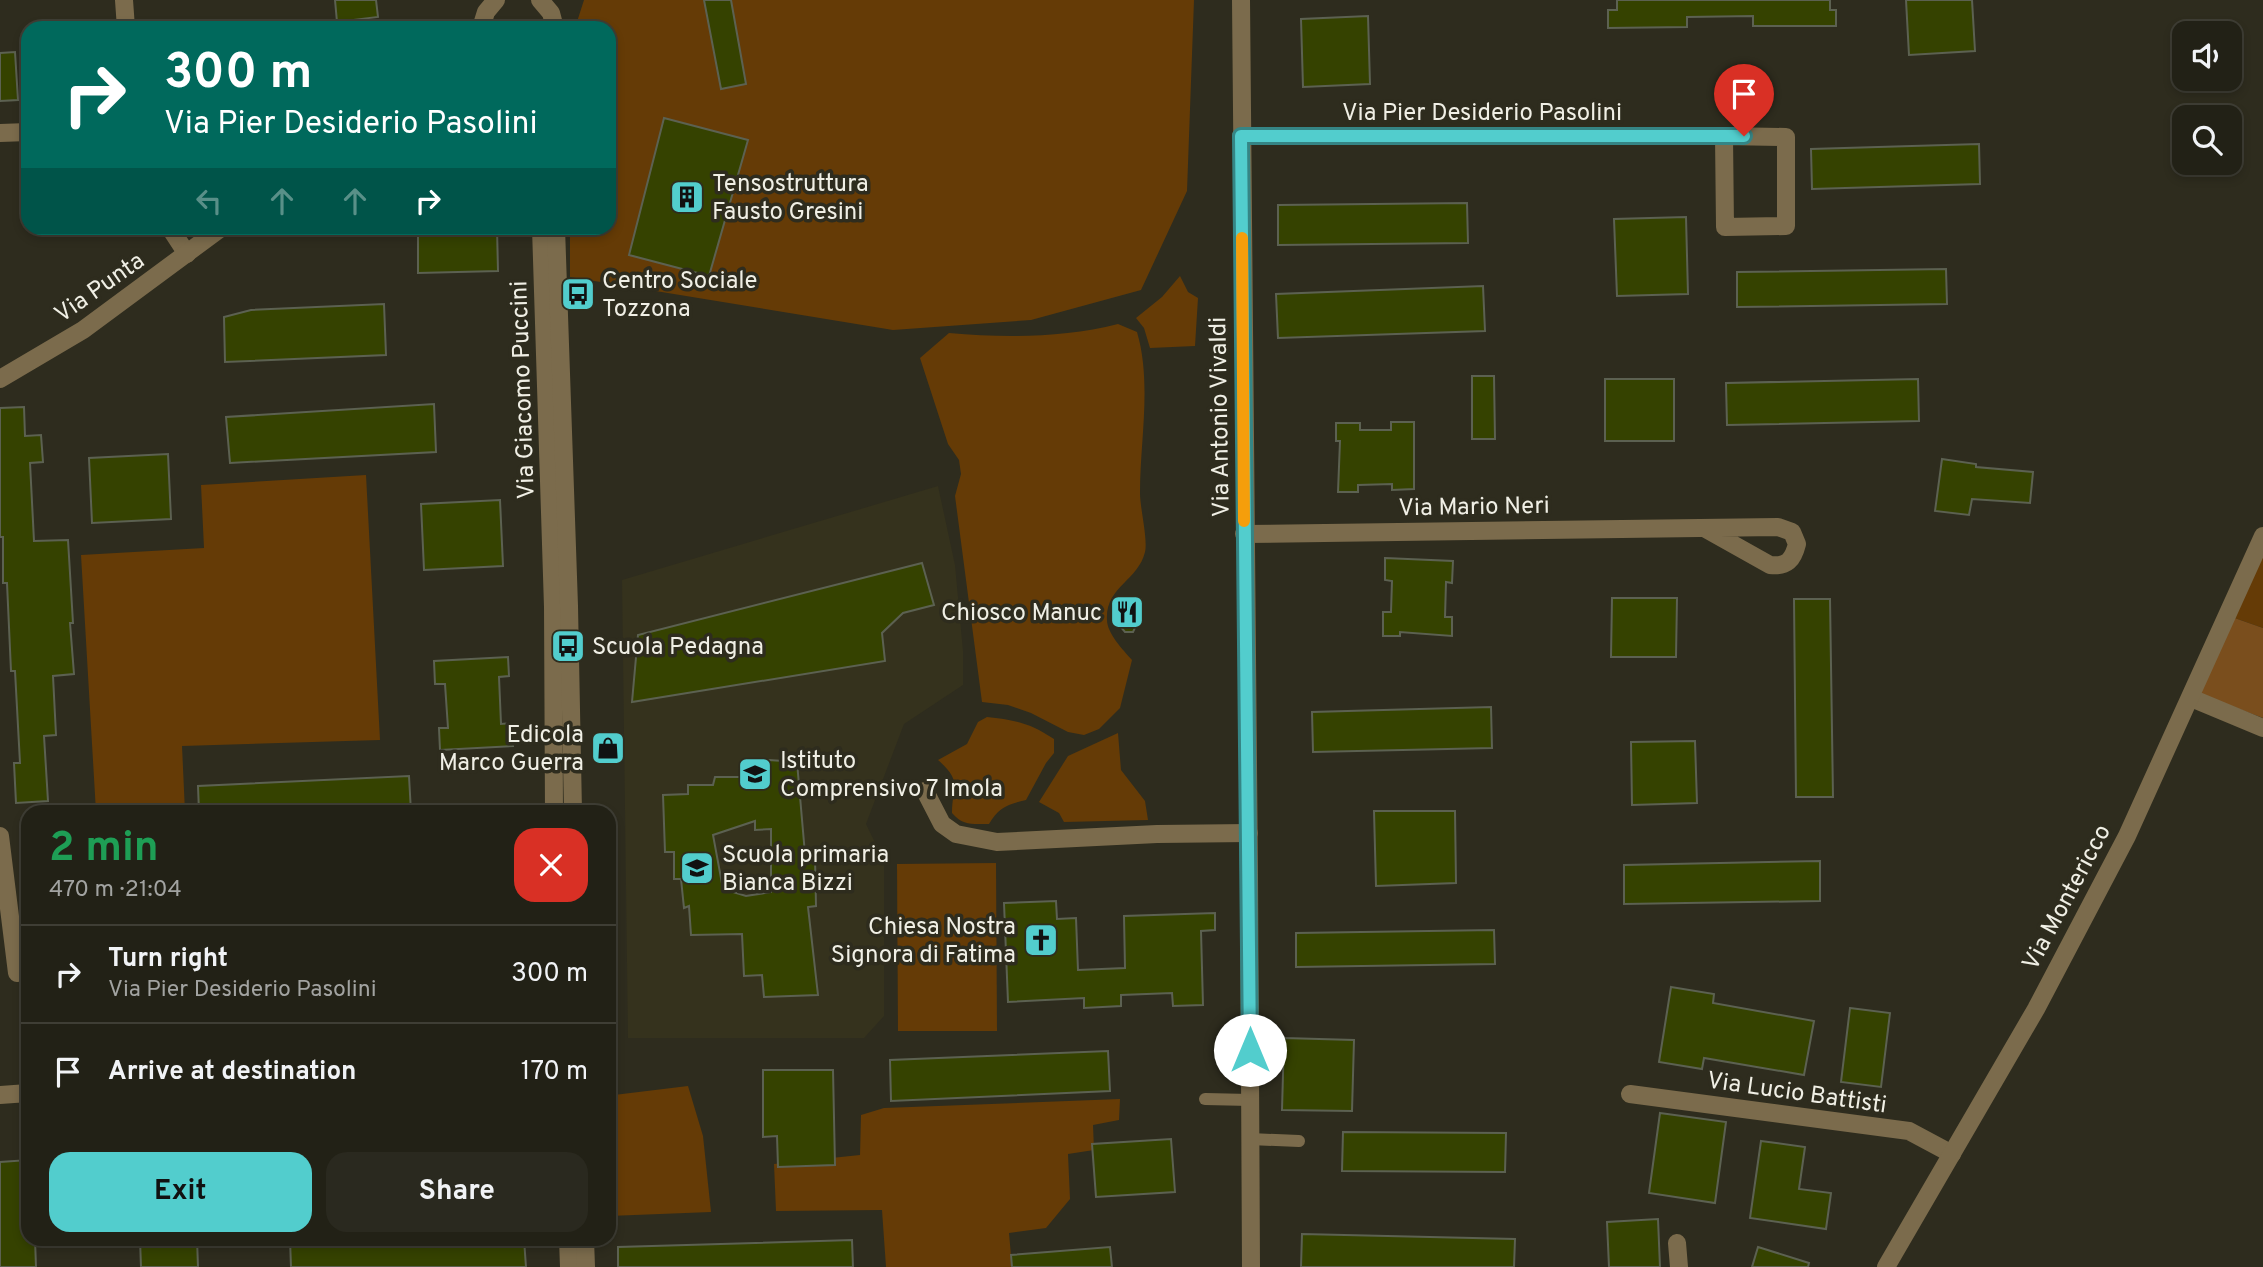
<!DOCTYPE html>
<html lang="en">
<head>
<meta charset="utf-8">
<style>
  body { margin:0; font-family:Overpass,sans-serif; background:#2a291f; color:#f1f3f6; height:100vh; display:flex; flex-direction:column; font-size:26px; white-space:nowrap }
  * { box-sizing:border-box; margin:0 }
  p { font-size:23px; color:#a2a3a1 }
  .icon { flex:none; width:38px; height:38px; fill:none; stroke:currentColor; stroke-width:2; stroke-linecap:round; stroke-linejoin:round }
  .map { position:relative; flex:1; overflow:hidden }
  .panel { position:absolute; left:21px; top:805px; width:595px; height:441px; display:flex; flex-direction:column; background:#222116; border-radius:21px; box-shadow:0 4px 10px #0003,0 0 0 2px #3f3e35 }
  .panel>* { flex:none }
  .guide { position:absolute; left:21px; top:21px; width:595px; height:214px; border-radius:21px; box-shadow:0 4px 10px #0003,0 0 0 2px #3f3e35; background:#00695c; color:#fff; overflow:hidden }
  .fabs { position:absolute; left:2172px; top:21px; display:grid; gap:14px }
  .fabs a { display:grid; place-items:center; width:70px; height:70px; border-radius:14px; background:#222116; box-shadow:0 4px 10px #0003,0 0 0 2px #3f3e35; font-size:35px }
  .pin { position:absolute; display:grid; place-items:center; width:60px; height:60px; color:#fff; margin:-72px -30px; border-radius:50% 50% 50% 0; rotate:-45deg; box-shadow:0 0 7px #0007 }
  .pin .icon { rotate:45deg }
  .me { position:absolute; width:77px; margin:-38px; rotate:0deg; stroke-linejoin:round; filter:drop-shadow(0 0 5px #0008) }
  .turn { display:flex; align-items:center; gap:24px; height:147px; padding:0 28px; font-size:32px }
  .turn .icon { width:91px; height:91px; stroke-width:2.5 }
  .turn b { display:block; font-size:49px; line-height:60px }
  .lanes { display:flex; align-items:center; height:66px; padding:0 28px; background:#0003; justify-content:center; gap:35px; direction:ltr }
  .lanes .off { opacity:.35 }
  .round { display:grid; place-items:center; flex:none; width:74px; height:74px; border-radius:21px; background:#2a291f }
  .overview { display:flex; align-items:center; justify-content:space-between; height:119px; padding:0 28px }
  h1 { font-size:42px; font-weight:700; line-height:52px; color:#1e9e55 }
  .action { display:flex; gap:14px; margin-top:auto; padding:14px 28px }
  .action a { flex:1; height:80px; border-radius:21px; background:#52cdcd; color:#111; font-size:28px; font-weight:700; line-height:80px; text-align:center }
  .action a+a { background:#2a291f; color:#f1f3f6 }
  ul { padding:0; list-style:none }
  li { display:flex; align-items:center; gap:21px; height:98px; padding:0 28px; border-top:2px solid #3f3e35 }
  li div { flex:1 }
  li b { display:block; font-size:26px }
  li em { font-style:normal }
  .map>svg:first-child { display:block }
  .built { fill:#35321d }
  .green { fill:#653b06 }
  .forest { fill:#7a4e1d }
  .building { fill:#354200; stroke:#5c6151; stroke-width:2; fill-rule:evenodd }
  .lines { fill:none; stroke-linecap:round; stroke-linejoin:round }
  .service { stroke:#7b6b4c; stroke-width:12 }
  .minor { stroke:#7b6b4c; stroke-width:18 }
  .route-casing { stroke:#358585; stroke-width:18 }
  .route { stroke:#52cdcd; stroke-width:12 }
  .slow { stroke:#f59e0b; stroke-width:12 }
  .labels { text-anchor:middle; stroke-width:7; stroke-linejoin:round; paint-order:stroke }
  .street-label { font-size:24px; fill:#f0efe5; stroke:#2e2c1e }
  .poi-label { font-size:24px; fill:#f0efe5; stroke:#2e2c1e; text-anchor:start }
</style>
</head>
<body>
<div class="map">
<svg width="2263" height="1267" viewBox="0 0 2263 1267">
  <rect width="100%" height="100%" fill="#2e2c1e"/>
  <!-- built -->
  <polygon class="built" points="938,486 955,565 963,651 963,685 904,724 866,824 884,861 884,1016 864,1038 628,1038 622,580"/>
  <!-- green -->
  <g class="green">
    <polygon points="584,0 1194,0 1187,191 1141,290 1031,320 893,330 570,277 570,228 609,228 609,28 575,28"/>
    <polygon points="1180,276 1188,292 1198,298 1195,346 1150,348 1144,328 1136,318 1162,297"/>
    <path d="M1118,324l19,8c15,51 3,108 3,161 0,15 8,46 5,59 -7,29 -40,35 -38,68 0,13 16,30 25,40l-12,48 -21,21 -15,6 -16,-3 -37,-19 -23,-8 -26,-3 -27,-206 6,-22 -2,-14 -11,-16 -28,-86 29,-25c56,5 114,5 169,-9z"/>
    <polygon points="366,475 380,740 182,746 185,812 96,812 81,555 204,548 201,485"/>
    <polygon points="2263,537 2263,628 2229,616"/>
    <path d="M987,717c28,3 43,6 67,22v14l-8,10 -20,37c-18,4 -28,8 -37,24 -16,0 -26,2 -37,-11 0,-27 11,-31 -14,-53l29,-16 11,-22z"/>
    <polygon points="1118,733 1121,770 1145,801 1148,820 1064,822 1059,813 1039,802 1068,756"/>
    <polygon points="996,863 997,1031 898,1031 897,864"/>
    <polygon points="688,1086 703,1136 711,1212 609,1216 609,1148 614,1095"/>
    <polygon points="1120,1099 1119,1120 1093,1125 1094,1150 1068,1154 1070,1199 1046,1228 1009,1233 1012,1267 886,1267 882,1210 776,1211 774,1164 860,1155 861,1115 884,1108"/>
  </g>
  <!-- forest -->
  <polygon class="forest" points="2229,616 2263,628 2263,718 2186,689"/>
  <!-- building -->
  <g class="building">
    <polygon points="335,0 376,0 378,17 337,22"/>
    <polygon points="704,0 731,0 746,84 721,89"/>
    <polygon points="1617,0 1830,0 1830,10 1836,10 1836,26 1753,26 1753,16 1687,17 1687,27 1608,28 1608,10 1617,10"/>
    <polygon points="1906,0 1972,0 1975,51 1909,55"/>
    <polygon points="1368,16 1370,84 1303,87 1301,19"/>
    <polygon points="15,52 18,100 0,101 0,53"/>
    <polygon points="664,118 748,140 709,276 629,255"/>
    <polygon points="1979,144 1980,184 1812,189 1811,149"/>
    <polygon points="1467,203 1468,243 1278,245 1278,205"/>
    <polygon points="1686,217 1688,294 1617,296 1614,219"/>
    <polygon points="418,228 497,228 498,271 418,273"/>
    <polygon points="1946,269 1947,304 1737,307 1737,272"/>
    <polygon points="1483,286 1485,331 1278,338 1276,294"/>
    <polygon points="384,304 386,355 225,362 224,317 251,310"/>
    <polygon points="1472,376 1494,376 1495,439 1472,439"/>
    <rect x="1605" y="379" width="69" height="62"/>
    <polygon points="1918,379 1919,421 1727,425 1726,383"/>
    <polygon points="434,404 436,452 230,463 226,417"/>
    <polygon points="24,407 25,436 41,435 43,462 30,463 34,541 68,540 73,623 70,623 74,674 53,676 56,735 44,736 48,801 16,803 14,763 20,763 15,671 11,671 7,583 3,583 3,537 0,537 0,408"/>
    <polygon points="1391,422 1414,422 1414,489 1392,490 1392,484 1358,485 1358,492 1338,492 1340,441 1336,441 1336,423 1360,423 1360,430 1391,430"/>
    <polygon points="168,454 171,519 92,523 89,458"/>
    <polygon points="1942,459 1976,464 1976,467 2033,472 2030,503 1972,499 1969,515 1935,511"/>
    <polygon points="500,500 503,566 424,570 421,504"/>
    <polygon points="1385,558 1453,561 1452,583 1446,582 1445,617 1452,617 1452,636 1400,632 1400,636 1383,636 1383,612 1391,612 1392,581 1385,580"/>
    <polygon points="922,563 934,605 903,613 882,633 885,661 632,702 638,635"/>
    <polygon points="1612,598 1677,598 1676,657 1611,657"/>
    <polygon points="1126,599 1140,617 1133,632 1125,632 1115,620 1114,611"/>
    <polygon points="1794,599 1830,599 1833,797 1796,797"/>
    <polygon points="508,657 509,676 499,677 501,724 512,723 513,746 440,750 439,728 448,728 445,684 435,684 434,661"/>
    <polygon points="1491,707 1492,748 1313,752 1312,712"/>
    <polygon points="616,737 617,757 600,759 599,738"/>
    <polygon points="1695,741 1697,803 1632,805 1631,742"/>
    <path d="M769,760l28,2 8,92 10,3 1,49 -8,1 10,88 -54,2 -2,-22 -18,1 -2,-42 -51,1 -2,-29 -5,2 -3,-29h-7v-27h-9l-2,-57 25,-1v-9h25l2,-8h26l-1,-8h27zM755,821v9l16,-1v63l-25,4 -23,-7 -10,-54z"/>
    <polygon points="409,776 411,812 199,812 198,786"/>
    <polygon points="1374,811 1455,811 1456,883 1376,886"/>
    <polygon points="1820,861 1820,901 1624,904 1624,865"/>
    <polygon points="1056,901 1057,919 1076,918 1078,970 1125,968 1124,916 1215,913 1215,930 1201,931 1203,1005 1173,1006 1172,993 1121,995 1121,1006 1084,1008 1084,998 1008,1002 1004,903"/>
    <polygon points="1494,930 1495,964 1296,967 1296,933"/>
    <polygon points="1671,987 1714,994 1713,1003 1814,1021 1804,1075 1704,1058 1702,1069 1659,1062"/>
    <polygon points="1850,1008 1890,1013 1881,1087 1841,1082"/>
    <polygon points="1284,1038 1354,1040 1352,1111 1282,1110"/>
    <polygon points="1108,1051 1110,1091 891,1101 890,1060"/>
    <polygon points="763,1070 833,1070 835,1165 778,1167 777,1136 763,1137"/>
    <polygon points="1660,1113 1726,1122 1715,1203 1649,1193"/>
    <polygon points="1343,1132 1506,1133 1505,1172 1342,1171"/>
    <polygon points="1171,1139 1175,1192 1096,1197 1092,1144"/>
    <polygon points="1761,1141 1805,1147 1799,1189 1831,1193 1826,1229 1750,1218"/>
    <polygon points="28,1160 28,1239 35,1239 36,1267 0,1267 0,1162"/>
    <polygon points="1658,1219 1660,1267 1609,1267 1607,1222"/>
    <polygon points="1302,1234 1515,1239 1514,1267 1301,1267"/>
    <polygon points="140,1239 197,1239 198,1267 141,1267"/>
    <polygon points="290,1239 524,1239 526,1267 291,1267"/>
    <polygon points="852,1240 853,1267 618,1267 618,1247"/>
    <polygon points="1110,1247 1112,1267 1012,1267 1011,1255"/>
    <polygon points="1758,1247 1809,1263 1808,1267 1752,1267"/>
  </g>
  <g class="lines">
    <!-- service -->
    <g class="service">
      <polyline points="1205,1099 1250,1100"/>
      <polyline points="1250,1139 1299,1141"/>
    </g>
    <!-- minor -->
    <g class="minor">
      <polyline points="124,0 126,28"/>
      <polyline points="540,0 551,13 555,28"/>
      <polyline points="1241,0 1249,874 1251,1267"/>
      <polyline points="481,28 486,12 496,0"/>
      <polyline points="0,133 28,132"/>
      <polyline points="1241,136 1724,136 1786,137 1786,226 1725,227 1724,136"/>
      <polyline points="170,228 187,254"/>
      <polyline points="541,228 553,607 554,812"/>
      <polyline points="556,228 569,606 573,812"/>
      <polyline points="0,379 83,330 221,228"/>
      <path d="M1244,534l534,-7 14,5 5,12c-4,16 -10,23 -27,21l-66,-37"/>
      <polyline points="2191,698 2263,728"/>
      <polyline points="925,791 942,824 956,834 997,842 1157,834 1249,833"/>
      <polyline points="0,836 17,973"/>
      <polyline points="1630,1094 1909,1131 1952,1154"/>
      <polyline points="0,1095 28,1093"/>
      <polyline points="568,1239 569,1267"/>
      <polyline points="585,1239 586,1267"/>
      <polyline points="1677,1243 1679,1267"/>
      <polyline points="1886,1267 2036,1009 2127,836 2263,536"/>
    </g>
  </g>
  <g class="lines">
    <!-- route casing -->
    <g class="route-casing">
      <polyline id="route" points="1250,1050 1241,136 1744,136"/>
    </g>
    <!-- route -->
    <use href="#route" class="route"/>
    <!-- slow -->
    <polyline class="slow" points="1242,238 1244,521"/>
  </g>
  <!-- icons -->
  <defs>
    <g id="building-square" transform="scale(1.75)"><rect x="-9" y="-9" width="18" height="18" rx="4" fill="#52cdcd" stroke="#2e2c1e"/><path d="M-4-6H4V6H1V3H-1V6H-4ZM-2.5-4.3h1.7v1.8h-1.7ZM.8-4.3h1.7v1.8H.8ZM-2.5-1h1.7V.8h-1.7ZM.8-1h1.7V.8H.8Z" fill="#111"/></g>
    <g id="bus-square" transform="scale(1.75)"><rect x="-9" y="-9" width="18" height="18" rx="4" fill="#52cdcd" stroke="#2e2c1e"/><path d="M-5-6H5V4H4V6H2V4H-2V6H-4V4H-5ZM-3.5-4V0h7V-4ZM-3.5 1.2v1.5H-2V1.2ZM2 1.2v1.5H3.5V1.2Z" fill="#111"/></g>
    <g id="restaurant-square" transform="scale(1.75)"><rect x="-9" y="-9" width="18" height="18" rx="4" fill="#52cdcd" stroke="#2e2c1e"/><path d="M-5-6h1v4h1v-4h1v4h1v-4h1v5L-1.5 .5V6h-2V.5L-5-1ZM5-6V6H3V1.5H1.5Q1.5-4 5-6Z" fill="#111"/></g>
    <g id="shop-square" transform="scale(1.75)"><rect x="-9" y="-9" width="18" height="18" rx="4" fill="#52cdcd" stroke="#2e2c1e"/><path d="M-5-2.5h2.3a2.7 3.5 0 0 1 5.4 0H5L5.5 6h-11ZM-1.5-2.5h3a1.5 2.3 0 0 0-3 0Z" fill="#111"/></g>
    <g id="school-square" transform="scale(1.75)"><rect x="-9" y="-9" width="18" height="18" rx="4" fill="#52cdcd" stroke="#2e2c1e"/><path d="M0-5L7-2L0 1L-7-2ZM-4 1L0 2.5L4 1V4Q0 6-4 4Z" fill="#111"/></g>
    <g id="church-square" transform="scale(1.75)"><rect x="-9" y="-9" width="18" height="18" rx="4" fill="#52cdcd" stroke="#2e2c1e"/><path d="M-1.2-6h2.4v3.5h3.3v2.4h-3.3V6h-2.4V-.1h-3.3v-2.4h3.3Z" fill="#111"/></g>
  </defs>
  <g fill-rule="evenodd">
    <use href="#building-square" x="687" y="197"/>
    <use href="#bus-square" x="578" y="294"/>
    <use href="#restaurant-square" x="1127" y="612"/>
    <use href="#bus-square" x="568" y="646"/>
    <use href="#shop-square" x="608" y="748"/>
    <use href="#school-square" x="755" y="774"/>
    <use href="#school-square" x="697" y="868"/>
    <use href="#church-square" x="1041" y="940"/>
  </g>
  <g class="labels">
    <!-- street labels -->
    <g class="street-label">
      <text x="1482" y="120">Via Pier Desiderio Pasolini</text>
      <text transform="translate(99 287) rotate(-35)" y="8">Via Punta</text>
      <text transform="translate(522 390) rotate(-92)" y="8">Via Giacomo Puccini</text>
      <text transform="translate(1219 417) rotate(-91)" y="8">Via Antonio Vivaldi</text>
      <text transform="translate(1474 506) rotate(-1)" y="8">Via Mario Neri</text>
      <text transform="translate(2066 897) rotate(-62)" y="8">Via Montericco</text>
      <text transform="translate(1797 1092) rotate(8)" y="8">Via Lucio Battisti</text>
    </g>
    <!-- poi labels -->
    <g class="poi-label">
      <text x="712" y="191">Tensostruttura<tspan x="712" dy="28">Fausto Gresini</tspan></text>
      <text x="602" y="288">Centro Sociale<tspan x="602" dy="28">Tozzona</tspan></text>
      <text x="1102" y="620" text-anchor="end">Chiosco Manuc</text>
      <text x="592" y="654">Scuola Pedagna</text>
      <text x="584" y="742" text-anchor="end">Edicola<tspan x="584" dy="28">Marco Guerra</tspan></text>
      <text x="780" y="768">Istituto<tspan x="780" dy="28">Comprensivo 7 Imola</tspan></text>
      <text x="722" y="862">Scuola primaria<tspan x="722" dy="28">Bianca Bizzi</tspan></text>
      <text x="1016" y="934" text-anchor="end">Chiesa Nostra<tspan x="1016" dy="28">Signora di Fatima</tspan></text>
    </g>
  </g>
</svg>
<div class="fabs">
<a><svg class="icon" aria-label="sound" viewBox="0 0 24 24"><path d="M4 9h4l5-4v14l-5-4H4zM17 9q2 3 0 6"/></svg></a>
<a><svg class="icon" aria-label="search" viewBox="0 0 24 24"><circle cx="10" cy="10" r="6"/><path d="M15 15l6 6"/></svg></a>
</div>
<div class="pin" style="left:1744px;top:136px;background:#d93025"><svg class="icon" aria-label="arrive" viewBox="0 0 24 24"><path d="M6 21V4h12l-3 4 3 4H6"/></svg></div>
<svg class="me" style="left:1250px;top:1050px" viewBox="-20 -20 40 40"><circle r="19" fill="#fff"/><path d="M0-13L10 11 0 6-10 11z" fill="#52cdcd"/></svg>
<div class="guide">
<div class="turn"><svg class="icon" aria-label="right" viewBox="0 0 24 24"><path d="M7 20v-9h11M14 6l5 5-5 5"/></svg><div><b>300 m</b>Via Pier Desiderio Pasolini</div></div>
<div class="lanes"><svg class="icon off" aria-label="left" viewBox="0 0 24 24"><path d="M17 20v-9H6M10 6l-5 5 5 5"/></svg><svg class="icon off" aria-label="ahead" viewBox="0 0 24 24"><path d="M12 20V5M6 11l6-6 6 6"/></svg><svg class="icon off" aria-label="ahead" viewBox="0 0 24 24"><path d="M12 20V5M6 11l6-6 6 6"/></svg><svg class="icon" aria-label="right" viewBox="0 0 24 24"><path d="M7 20v-9h11M14 6l5 5-5 5"/></svg></div>
</div>
<section class="panel">
<div class="overview"><div><h1>2 min</h1><p>470 m · 21:04</p></div><a class="round" style="background:#d93025;color:#fff"><svg class="icon" aria-label="close" viewBox="0 0 24 24"><path d="M6 6l12 12M18 6L6 18"/></svg></a></div>
<ul>
<li><svg class="icon" aria-label="right" viewBox="0 0 24 24"><path d="M7 20v-9h11M14 6l5 5-5 5"/></svg><div><b>Turn right</b><p>Via Pier Desiderio Pasolini</p></div><em>300 m</em></li>
<li><svg class="icon" aria-label="arrive" viewBox="0 0 24 24"><path d="M6 21V4h12l-3 4 3 4H6"/></svg><div><b>Arrive at destination</b></div><em>170 m</em></li>
</ul>
<div class="action"><a>Exit</a><a>Share</a></div>
</section>
</div>
</body>
</html>
